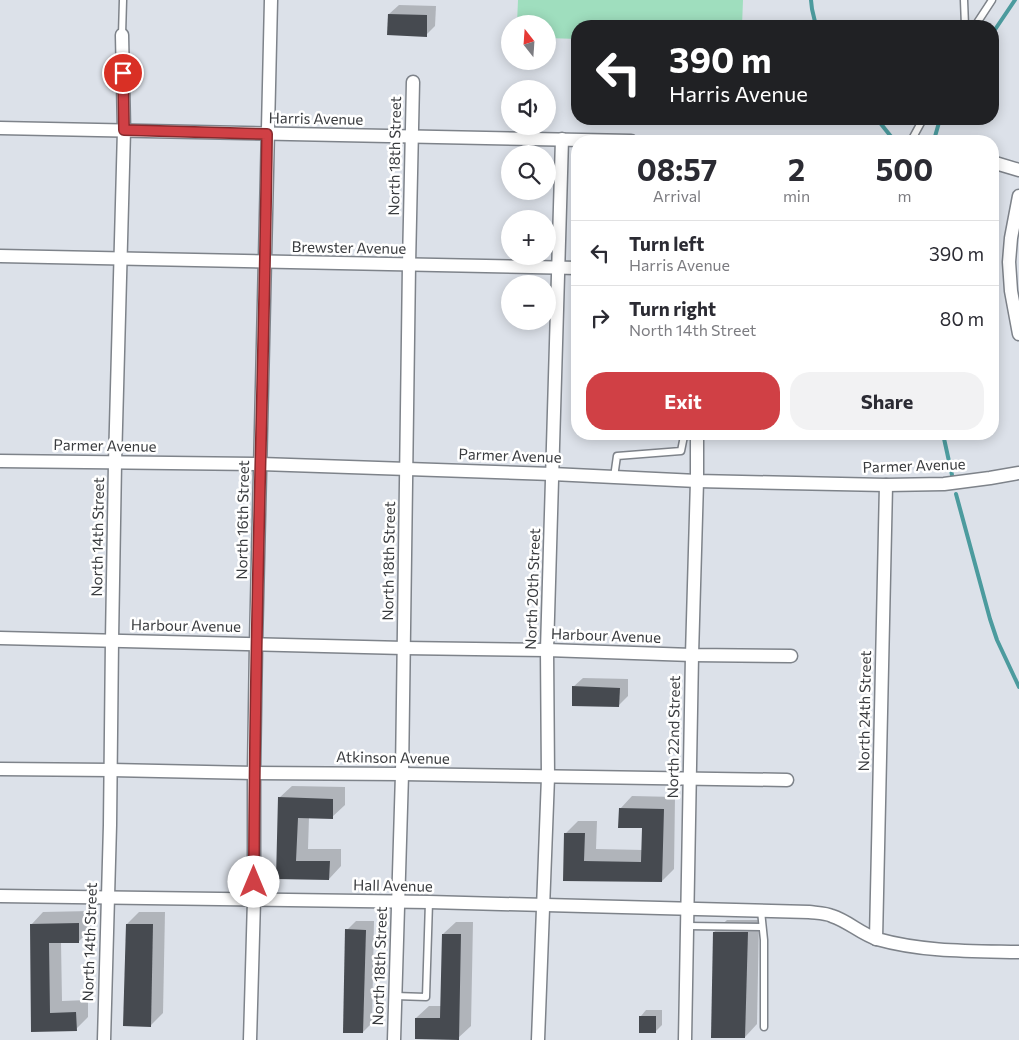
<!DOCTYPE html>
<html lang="en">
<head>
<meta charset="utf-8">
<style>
  body { margin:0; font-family:Commissioner,sans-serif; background:#f2f2f3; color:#2b2b33; height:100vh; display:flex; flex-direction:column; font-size:19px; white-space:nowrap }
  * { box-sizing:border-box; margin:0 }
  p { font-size:16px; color:#7c7c81 }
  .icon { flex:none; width:28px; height:28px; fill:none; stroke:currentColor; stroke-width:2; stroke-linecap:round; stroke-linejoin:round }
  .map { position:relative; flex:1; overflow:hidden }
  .details { position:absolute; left:571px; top:135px; width:428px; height:305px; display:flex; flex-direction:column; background:#fff; border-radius:20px; box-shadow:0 2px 12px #0003 }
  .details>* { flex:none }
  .top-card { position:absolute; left:571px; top:20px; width:428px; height:105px; border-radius:20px; box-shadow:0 2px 12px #0003; background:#202124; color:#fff; overflow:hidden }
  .needle { width:32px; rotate:343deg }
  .buttons { position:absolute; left:501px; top:15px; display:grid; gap:10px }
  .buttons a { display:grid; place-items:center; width:55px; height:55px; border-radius:50%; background:#fff; box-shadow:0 2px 12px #0003; font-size:25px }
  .pin { position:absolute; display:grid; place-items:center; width:42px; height:42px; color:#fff; margin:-21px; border:2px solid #fff; border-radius:50%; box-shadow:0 1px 5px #0007 }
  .me { position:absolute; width:55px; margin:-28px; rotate:0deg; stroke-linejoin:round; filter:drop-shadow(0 0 4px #0008) }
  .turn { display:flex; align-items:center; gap:18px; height:105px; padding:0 15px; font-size:22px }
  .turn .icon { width:65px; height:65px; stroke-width:2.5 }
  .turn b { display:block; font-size:35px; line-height:42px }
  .eta { display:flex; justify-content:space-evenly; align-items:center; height:85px; text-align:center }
  .eta b { font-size:30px; font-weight:700; line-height:35px }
  .button { display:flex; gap:10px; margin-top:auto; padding:10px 15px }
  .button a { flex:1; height:58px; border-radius:20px; background:#d04045; color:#fff; font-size:20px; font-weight:700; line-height:58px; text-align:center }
  .button a+a { background:#f2f2f3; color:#2b2b33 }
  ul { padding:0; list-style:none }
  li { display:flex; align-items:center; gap:15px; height:65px; padding:0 15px; border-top:1px solid #e1e1e2 }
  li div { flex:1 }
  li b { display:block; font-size:19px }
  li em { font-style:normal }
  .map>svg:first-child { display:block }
  .green { fill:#9fdebe }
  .shadow { fill:#0003 }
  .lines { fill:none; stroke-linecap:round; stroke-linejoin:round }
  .stream { stroke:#4c9b9e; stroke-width:4 }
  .building { fill:#464a50 }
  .service-casing { stroke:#7e838a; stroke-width:9 }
  .minor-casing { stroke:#7e838a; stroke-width:15 }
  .service { stroke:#fff; stroke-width:6 }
  .minor { stroke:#fff; stroke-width:12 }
  .route-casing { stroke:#872a2d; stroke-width:12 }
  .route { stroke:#d04045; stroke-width:9 }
  .labels { text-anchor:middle; stroke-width:5; stroke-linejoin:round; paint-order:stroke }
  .street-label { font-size:15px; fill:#393b3e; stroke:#fff }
</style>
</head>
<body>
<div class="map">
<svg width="1019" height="1040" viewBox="0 0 1019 1040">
  <rect width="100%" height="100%" fill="#dce1e9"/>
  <!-- green -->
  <polygon class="green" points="518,0 743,0 742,26 578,26 577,39 548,38 548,24 517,24"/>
  <!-- shadow -->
  <g class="shadow">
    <polygon points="399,5 436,6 435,26 426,35 389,14"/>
    <polygon points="583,678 628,679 628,696 618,706 573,687"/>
    <polygon points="292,786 345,787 345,805 332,817 309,817 308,849 341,849 341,866 329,879 277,878 279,798"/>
    <polygon points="632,796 675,797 674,869 662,881 565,879 566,833 578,821 597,821 596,849 643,850 643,827 620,809"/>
    <polygon points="91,911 91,929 79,941 61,942 62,1001 88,1000 88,1017 76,1029 33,1030 31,925 43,912"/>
    <polygon points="139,912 165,912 163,1013 150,1026 127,924"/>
    <polygon points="727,920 759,920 757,1024 745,1037 714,932"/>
    <polygon points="356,921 374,921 372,1023 363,1032 347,930"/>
    <polygon points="456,922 473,922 471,1026 458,1038 416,1018 429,1006 441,1006 443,934"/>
    <polygon points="646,1010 662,1010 662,1025 656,1031 641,1016"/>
  </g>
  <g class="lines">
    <!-- stream -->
    <g class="stream">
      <polyline points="811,0 812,9 816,26"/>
      <polyline points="992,34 1015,0"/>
      <polyline points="877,119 893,139"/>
      <polyline points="934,140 940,119"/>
      <polyline points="943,434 952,475"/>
      <polyline points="956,494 990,619 997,640 1019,687"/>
    </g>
  </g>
  <!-- building -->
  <g class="building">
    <polygon points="388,14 427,15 427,37 387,35"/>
    <polygon points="572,686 620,688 619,707 572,706"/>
    <polygon points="278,797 333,799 333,819 298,818 296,861 330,861 329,880 276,879"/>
    <polygon points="619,808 664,809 662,882 563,881 564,833 585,833 584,861 641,862 642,828 618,828"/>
    <polygon points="79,923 79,943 49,943 50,1013 76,1012 77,1031 31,1032 30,924"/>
    <polygon points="126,924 153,924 151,1027 123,1026"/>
    <polygon points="345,929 366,930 363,1033 343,1033"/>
    <polygon points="713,932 748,932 745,1038 711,1038"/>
    <polygon points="442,934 461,934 459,1040 415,1039 415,1018 440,1018"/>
    <rect x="639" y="1016" width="17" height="17"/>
  </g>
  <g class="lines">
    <!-- service casing -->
    <g class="service-casing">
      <g id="service">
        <polyline points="964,0 965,26"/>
        <polyline points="975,26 992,0"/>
        <polyline points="122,35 123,0"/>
        <polyline points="911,141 923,119"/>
        <polyline points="614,477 617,456 681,451 684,436 697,435"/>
        <polyline points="761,911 764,940 764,1027"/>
        <polyline points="687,926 762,927"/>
        <polyline points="395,996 426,997 429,902"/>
      </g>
    </g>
    <!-- minor casing -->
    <g class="minor-casing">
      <g id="minor">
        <polyline points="0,128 631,141"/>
        <polyline points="992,162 1019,170"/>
        <polyline points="1019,196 1011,238 1009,262 1011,291 1019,334"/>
        <polyline points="0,256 578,268"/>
        <polyline points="0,461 261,464 552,474 697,481 886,485 944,484 990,478 1019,473"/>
        <polyline points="0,638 404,648 547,650 692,655 791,656"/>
        <polyline points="0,769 111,770 254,773 402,774 787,780"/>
        <path d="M0,896l429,6 380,10c8,1 17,1 23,4 16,5 29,18 45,23 46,13 94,12 142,13"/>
        <polyline points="876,939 886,485"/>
        <polyline points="104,1040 110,825 112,640 115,463 124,130 122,35"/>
        <polyline points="250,1040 254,900 254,773 256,644 271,0"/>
        <polyline points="394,1040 402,774 409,265 413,82"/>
        <polyline points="538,1040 548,777 547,650 562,139"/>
        <polyline points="685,1040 692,655 697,481 697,434"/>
      </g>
    </g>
    <!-- service -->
    <use href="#service" class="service"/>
    <!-- minor -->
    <use href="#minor" class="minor"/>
  </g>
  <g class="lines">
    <!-- route casing -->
    <g class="route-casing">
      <path id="route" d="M123,73l1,57 143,4c-3,250 -13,499 -13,748"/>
    </g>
    <!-- route -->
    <use href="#route" class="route"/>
  </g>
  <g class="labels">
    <!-- street labels -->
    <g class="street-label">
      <text transform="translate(316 119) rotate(1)" y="5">Harris Avenue</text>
      <text transform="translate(395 156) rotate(-89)" y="5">North 18th Street</text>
      <text transform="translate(349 248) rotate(1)" y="5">Brewster Avenue</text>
      <text transform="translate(105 446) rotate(1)" y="5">Parmer Avenue</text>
      <text transform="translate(510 456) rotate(2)" y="5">Parmer Avenue</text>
      <text transform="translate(914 466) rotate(-2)" y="5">Parmer Avenue</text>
      <text transform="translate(243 520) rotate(-89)" y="5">North 16th Street</text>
      <text transform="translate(98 537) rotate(-89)" y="5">North 14th Street</text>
      <text transform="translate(389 561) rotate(-89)" y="5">North 18th Street</text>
      <text transform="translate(533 589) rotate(-88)" y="5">North 20th Street</text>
      <text transform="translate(186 626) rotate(1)" y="5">Harbour Avenue</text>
      <text transform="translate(606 636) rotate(2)" y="5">Harbour Avenue</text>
      <text transform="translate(865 711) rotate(-89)" y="5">North 24th Street</text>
      <text transform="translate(674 737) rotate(-89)" y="5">North 22nd Street</text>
      <text transform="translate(393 758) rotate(1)" y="5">Atkinson Avenue</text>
      <text transform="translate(393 886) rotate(1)" y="5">Hall Avenue</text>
      <text transform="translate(90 942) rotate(-88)" y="5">North 14th Street</text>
      <text transform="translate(380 966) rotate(-88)" y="5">North 18th Street</text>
    </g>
  </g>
</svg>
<div class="buttons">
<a><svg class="needle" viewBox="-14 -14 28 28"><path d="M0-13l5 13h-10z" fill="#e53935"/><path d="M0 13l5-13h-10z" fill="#7c7c81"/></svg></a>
<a><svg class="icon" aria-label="sound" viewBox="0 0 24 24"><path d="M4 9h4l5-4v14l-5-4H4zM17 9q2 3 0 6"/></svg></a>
<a><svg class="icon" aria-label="search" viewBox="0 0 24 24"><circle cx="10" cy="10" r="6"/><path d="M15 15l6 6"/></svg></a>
<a>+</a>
<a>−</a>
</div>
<div class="pin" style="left:123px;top:73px;background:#d93025"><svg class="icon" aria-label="arrive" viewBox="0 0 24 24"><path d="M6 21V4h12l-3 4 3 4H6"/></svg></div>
<svg class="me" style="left:254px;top:882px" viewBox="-20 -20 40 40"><circle r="19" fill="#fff"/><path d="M0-13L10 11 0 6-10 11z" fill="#d04045"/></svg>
<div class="top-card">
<div class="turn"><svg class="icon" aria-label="left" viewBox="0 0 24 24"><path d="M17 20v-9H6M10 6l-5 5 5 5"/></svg><div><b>390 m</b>Harris Avenue</div></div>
</div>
<section class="details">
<div class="eta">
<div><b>08:57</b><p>Arrival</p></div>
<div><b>2</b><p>min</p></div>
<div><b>500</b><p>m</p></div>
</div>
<ul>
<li><svg class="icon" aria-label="left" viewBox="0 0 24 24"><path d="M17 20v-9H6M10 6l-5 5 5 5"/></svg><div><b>Turn left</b><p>Harris Avenue</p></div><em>390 m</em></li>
<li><svg class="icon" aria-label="right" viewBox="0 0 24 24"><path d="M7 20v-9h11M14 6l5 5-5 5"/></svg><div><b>Turn right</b><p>North 14th Street</p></div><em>80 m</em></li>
</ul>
<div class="button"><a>Exit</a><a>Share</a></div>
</section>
</div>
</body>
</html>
